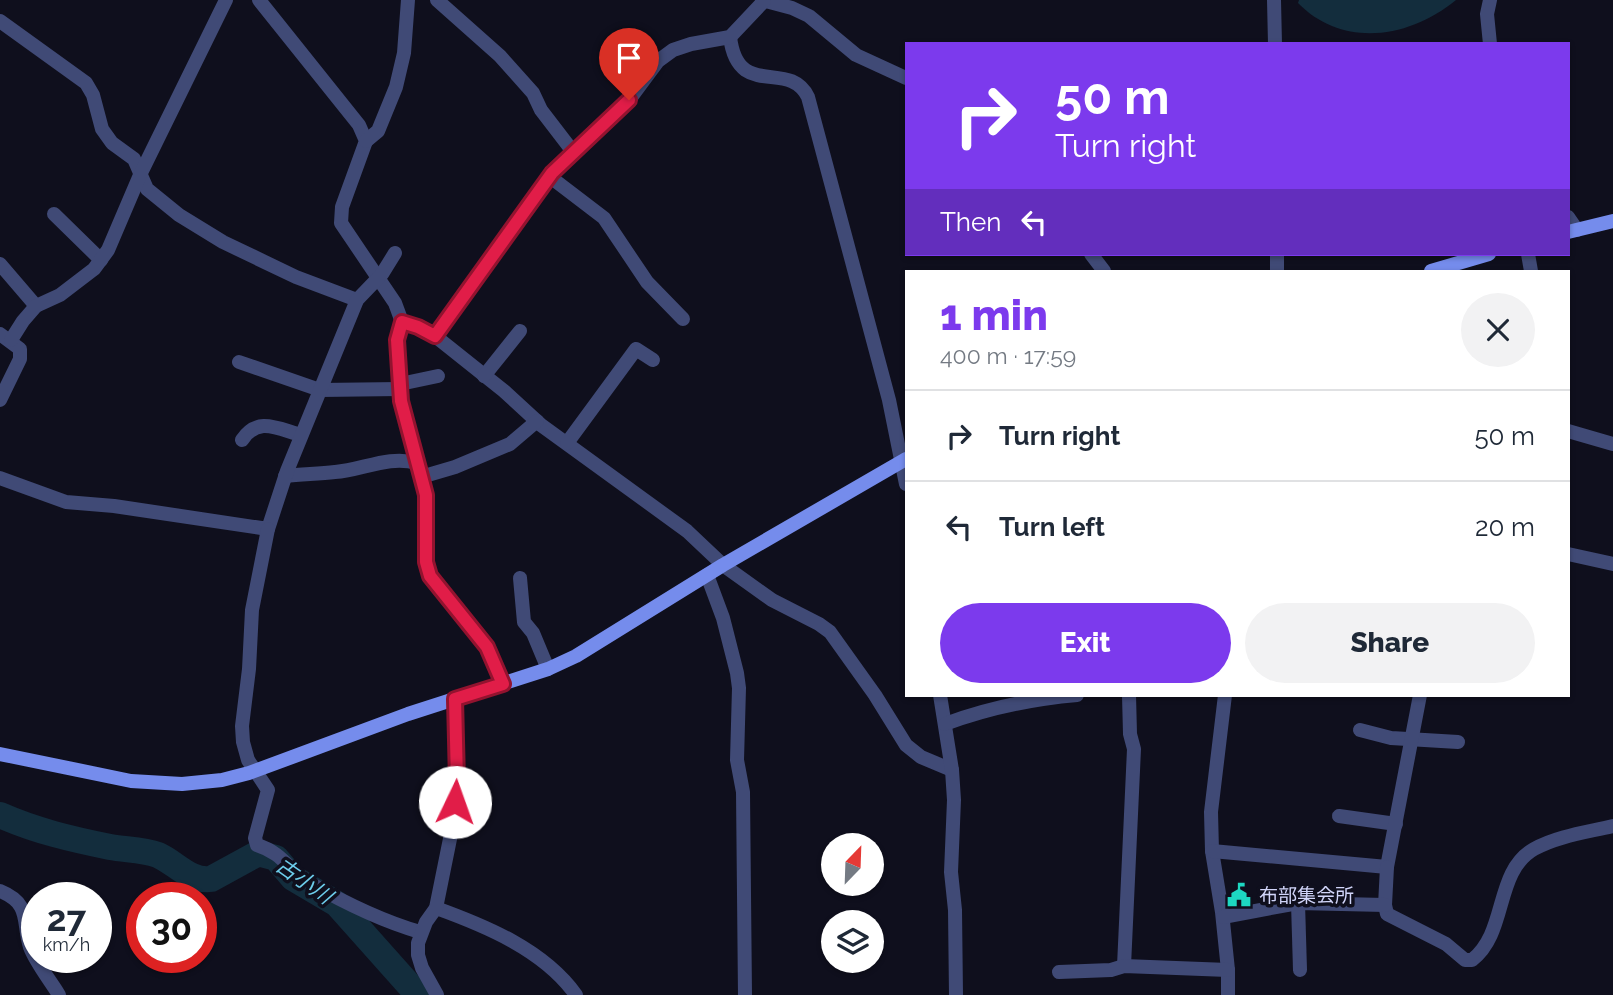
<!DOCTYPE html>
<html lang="en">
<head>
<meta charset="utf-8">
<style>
  body { margin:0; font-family:Raleway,"Noto Sans JP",sans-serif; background:#f2f2f3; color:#1f2937; height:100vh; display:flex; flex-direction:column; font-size:26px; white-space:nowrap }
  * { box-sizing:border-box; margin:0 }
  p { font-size:23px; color:#747a83 }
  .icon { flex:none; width:38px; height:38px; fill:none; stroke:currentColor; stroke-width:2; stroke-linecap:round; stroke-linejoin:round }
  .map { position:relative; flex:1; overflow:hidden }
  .sheet { position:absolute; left:905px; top:270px; width:665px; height:427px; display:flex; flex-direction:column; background:#fff; border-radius:0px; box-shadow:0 2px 5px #0004 }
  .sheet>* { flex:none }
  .top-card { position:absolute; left:905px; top:42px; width:665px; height:214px; border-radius:0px; box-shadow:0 2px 5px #0004; background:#7c3aed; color:#fff; overflow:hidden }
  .needle { width:46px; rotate:23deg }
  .buttons { position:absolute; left:821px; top:833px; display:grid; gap:14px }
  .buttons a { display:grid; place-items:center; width:63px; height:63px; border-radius:50%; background:#fff; box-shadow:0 2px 5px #0004; font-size:35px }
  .speed { position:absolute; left:21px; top:882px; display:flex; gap:14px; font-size:35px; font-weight:700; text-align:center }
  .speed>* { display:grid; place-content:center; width:91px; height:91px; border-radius:50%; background:#fff; box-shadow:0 2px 5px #0004; line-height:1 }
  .speed small { font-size:18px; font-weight:400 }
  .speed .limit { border:10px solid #d22; background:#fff; color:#111 }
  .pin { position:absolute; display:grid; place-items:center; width:60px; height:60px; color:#fff; margin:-72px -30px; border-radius:50% 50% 50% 0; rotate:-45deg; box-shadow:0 0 7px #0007 }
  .pin .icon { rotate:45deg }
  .me { position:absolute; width:77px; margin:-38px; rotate:3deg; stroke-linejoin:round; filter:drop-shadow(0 0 5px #0008) }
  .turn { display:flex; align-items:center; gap:24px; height:147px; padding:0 35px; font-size:32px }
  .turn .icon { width:91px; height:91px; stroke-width:2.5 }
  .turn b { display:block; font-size:49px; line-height:60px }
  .then { display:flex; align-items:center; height:66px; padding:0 35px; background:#0003; gap:14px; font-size:26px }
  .round { display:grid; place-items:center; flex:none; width:74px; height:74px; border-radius:37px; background:#f2f2f3 }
  .overview { display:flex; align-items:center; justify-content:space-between; height:119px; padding:0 35px }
  h1 { font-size:42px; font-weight:800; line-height:52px; color:#7c3aed }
  .primary-button { display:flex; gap:14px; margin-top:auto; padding:14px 35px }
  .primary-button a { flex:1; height:80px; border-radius:42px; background:#7c3aed; color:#fff; font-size:28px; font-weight:800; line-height:80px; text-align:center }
  .primary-button a+a { background:#f2f2f3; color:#1f2937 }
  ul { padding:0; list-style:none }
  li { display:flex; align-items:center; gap:21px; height:91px; padding:0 35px; border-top:2px solid #e0e1e3 }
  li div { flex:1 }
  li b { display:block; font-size:26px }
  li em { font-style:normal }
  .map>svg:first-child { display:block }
  .water { fill:#132d3d }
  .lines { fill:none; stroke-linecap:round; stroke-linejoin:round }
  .river { stroke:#132d3d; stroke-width:26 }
  .street { stroke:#404a76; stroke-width:14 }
  .secondary { stroke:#758cec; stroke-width:14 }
  .route-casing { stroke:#92132f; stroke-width:18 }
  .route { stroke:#e11d48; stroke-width:12 }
  .labels { text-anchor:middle; stroke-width:7; stroke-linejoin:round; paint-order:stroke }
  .poi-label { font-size:19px; fill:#d1d5f9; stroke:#0f0f1d; text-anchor:start }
  .water-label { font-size:21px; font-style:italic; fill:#6dcdeb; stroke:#0f0f1d }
</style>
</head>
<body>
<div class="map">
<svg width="1613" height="995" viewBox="0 0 1613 995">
  <rect width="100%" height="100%" fill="#0f0f1d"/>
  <!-- water -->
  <path class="water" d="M1299,0h157c-46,38 -113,49 -158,3z"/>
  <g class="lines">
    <!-- river -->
    <path class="river" d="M0,815c36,16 71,24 110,32 16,3 32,2 48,8 18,8 32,27 53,24l44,-24 6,-1 15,4 17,20 44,26 81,91"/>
    <!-- street -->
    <g class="street">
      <polyline points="259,0 359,125 366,141 342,207 341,223 395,303 402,322 397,340 401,401 426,495 426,562 430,576 487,647 503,684"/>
      <polyline points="437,0 500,56 533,93 541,110 574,153"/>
      <polyline points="762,0 792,8 809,16 856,55 906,78"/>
      <polyline points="1274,0 1275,44"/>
      <polyline points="1490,0 1487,14 1490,44"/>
      <polyline points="0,21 86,83 93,95 102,129 112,143 134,159 147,189 179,215 223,242 296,277 357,300"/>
      <path d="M730,37c8,64 59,21 78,60l81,303 17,84"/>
      <polyline points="366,141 378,131 396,87 404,53 408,0"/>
      <polyline points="549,176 604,218 647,282 683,319"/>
      <polyline points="54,214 101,260"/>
      <polyline points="1568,217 1577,230"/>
      <polyline points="1091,254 1104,271"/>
      <polyline points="1277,254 1277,271"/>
      <polyline points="1528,254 1531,271"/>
      <polyline points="0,264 36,306"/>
      <polyline points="402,322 418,327 435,336 504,391 541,425 687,531 723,565 772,600 819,624 830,632 875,695 906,745 921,757 952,770"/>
      <polyline points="0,334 20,349 20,359 0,400"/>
      <polyline points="435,336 552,173 629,100 658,61 673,50 691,44 730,37 764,1"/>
      <polyline points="11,340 23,321 36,306 60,295 94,269 108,250 140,175 226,0"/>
      <polyline points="239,362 320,390 400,389"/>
      <polyline points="484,376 520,331"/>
      <polyline points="400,384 438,376"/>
      <polyline points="1568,431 1613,444"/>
      <path d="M242,440c16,-24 36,-11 59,-5"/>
      <polyline points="567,443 636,349 653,360"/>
      <path d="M285,476c17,-2 33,-2 50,-4 28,-2 53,-17 82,-9"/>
      <polyline points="421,477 455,467 510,444 537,421"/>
      <polyline points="0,478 66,502 114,506 268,529 287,471 357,300 382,274 395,253"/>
      <path d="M268,529l-16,81 -3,59 -7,57 1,16 5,18 20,30 -13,48 2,7c28,9 30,25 53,38 35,20 72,38 110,49"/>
      <polyline points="1568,554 1613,564"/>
      <polyline points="707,575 723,618 737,673 739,688 737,760 743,792 745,995"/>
      <polyline points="520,578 524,622 533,633 548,669"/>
      <polyline points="940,695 952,770 954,800 951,872 955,910 956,995"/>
      <polyline points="1225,695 1211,812 1212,851 1222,912 1228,970 1228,995"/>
      <path d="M945,724c43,-16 87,-25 132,-29"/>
      <polyline points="1360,730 1391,738 1458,742"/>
      <polyline points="1339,816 1396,824"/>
      <polyline points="1212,851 1387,867 1420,695"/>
      <path d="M1387,867l-2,38 2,9 59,30 19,16h7c36,-28 22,-88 62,-111 23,-13 54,-17 79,-23"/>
      <path d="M0,891c32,13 22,31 30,56 6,16 20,33 29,48"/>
      <polyline points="1298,903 1300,970"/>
      <path d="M436,908c50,18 108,42 140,87"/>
      <polyline points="1223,917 1298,903 1385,905"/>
      <polyline points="1124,966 1134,749 1130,734 1129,695"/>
      <polyline points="1059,972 1111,970 1124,966 1228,970"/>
      <polyline points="437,995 422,968 418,955 418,943 426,922 436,908 453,824 457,781 455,699"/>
    </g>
    <!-- secondary -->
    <g class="secondary">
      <polyline points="1568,232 1613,221"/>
      <polyline points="1431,271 1489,254"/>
      <polyline points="0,754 131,781 182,784 222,780 249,773 408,714 548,669 576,656 723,565 906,459"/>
    </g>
  </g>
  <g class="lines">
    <!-- route casing -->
    <g class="route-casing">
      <polyline id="route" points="455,802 457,781 455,699 503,684 487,647 430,576 426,562 426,495 401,401 397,340 402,322 418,327 435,336 552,173 629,100"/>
    </g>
    <!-- route -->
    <use href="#route" class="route"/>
  </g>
  <!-- icons -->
  <defs>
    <g id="civic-bare" transform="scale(1.89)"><path d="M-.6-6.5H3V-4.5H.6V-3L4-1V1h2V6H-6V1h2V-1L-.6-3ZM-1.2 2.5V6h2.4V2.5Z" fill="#1dd8c1" stroke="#0f0f1d" stroke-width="2.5" paint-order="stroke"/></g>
  </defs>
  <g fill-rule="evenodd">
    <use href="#civic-bare" x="1239" y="895"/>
  </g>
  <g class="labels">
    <!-- poi labels -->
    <g class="poi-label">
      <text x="1259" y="902">布部集会所</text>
    </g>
    <!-- water labels -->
    <g class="water-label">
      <text transform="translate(304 881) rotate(35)" y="7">古小川</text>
    </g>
  </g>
</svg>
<div class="buttons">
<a><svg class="needle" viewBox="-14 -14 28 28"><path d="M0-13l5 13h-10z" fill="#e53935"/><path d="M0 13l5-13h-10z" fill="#747a83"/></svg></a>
<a><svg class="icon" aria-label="layers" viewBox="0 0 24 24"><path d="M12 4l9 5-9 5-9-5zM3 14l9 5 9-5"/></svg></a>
</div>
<div class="speed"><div>27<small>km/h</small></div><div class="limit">30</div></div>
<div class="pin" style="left:629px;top:100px;background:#d93025"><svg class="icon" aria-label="arrive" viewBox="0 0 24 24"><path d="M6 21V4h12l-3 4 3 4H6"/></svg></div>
<svg class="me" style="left:455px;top:802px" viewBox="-20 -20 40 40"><circle r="19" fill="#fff"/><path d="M0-13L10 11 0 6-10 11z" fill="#e11d48"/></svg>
<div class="top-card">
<div class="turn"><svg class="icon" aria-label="right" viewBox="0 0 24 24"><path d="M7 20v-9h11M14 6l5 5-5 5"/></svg><div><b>50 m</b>Turn right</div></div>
<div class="then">Then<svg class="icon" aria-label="left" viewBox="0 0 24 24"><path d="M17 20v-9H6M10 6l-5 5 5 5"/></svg></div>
</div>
<section class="sheet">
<div class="overview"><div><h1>1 min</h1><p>400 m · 17:59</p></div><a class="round"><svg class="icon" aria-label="close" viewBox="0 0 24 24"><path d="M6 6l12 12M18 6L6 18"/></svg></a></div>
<ul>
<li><svg class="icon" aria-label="right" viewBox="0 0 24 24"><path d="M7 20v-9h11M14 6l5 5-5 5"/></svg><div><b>Turn right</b></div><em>50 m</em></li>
<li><svg class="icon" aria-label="left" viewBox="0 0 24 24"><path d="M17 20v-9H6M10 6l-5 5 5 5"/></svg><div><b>Turn left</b></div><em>20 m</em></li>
</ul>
<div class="primary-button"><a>Exit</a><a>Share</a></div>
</section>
</div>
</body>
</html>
